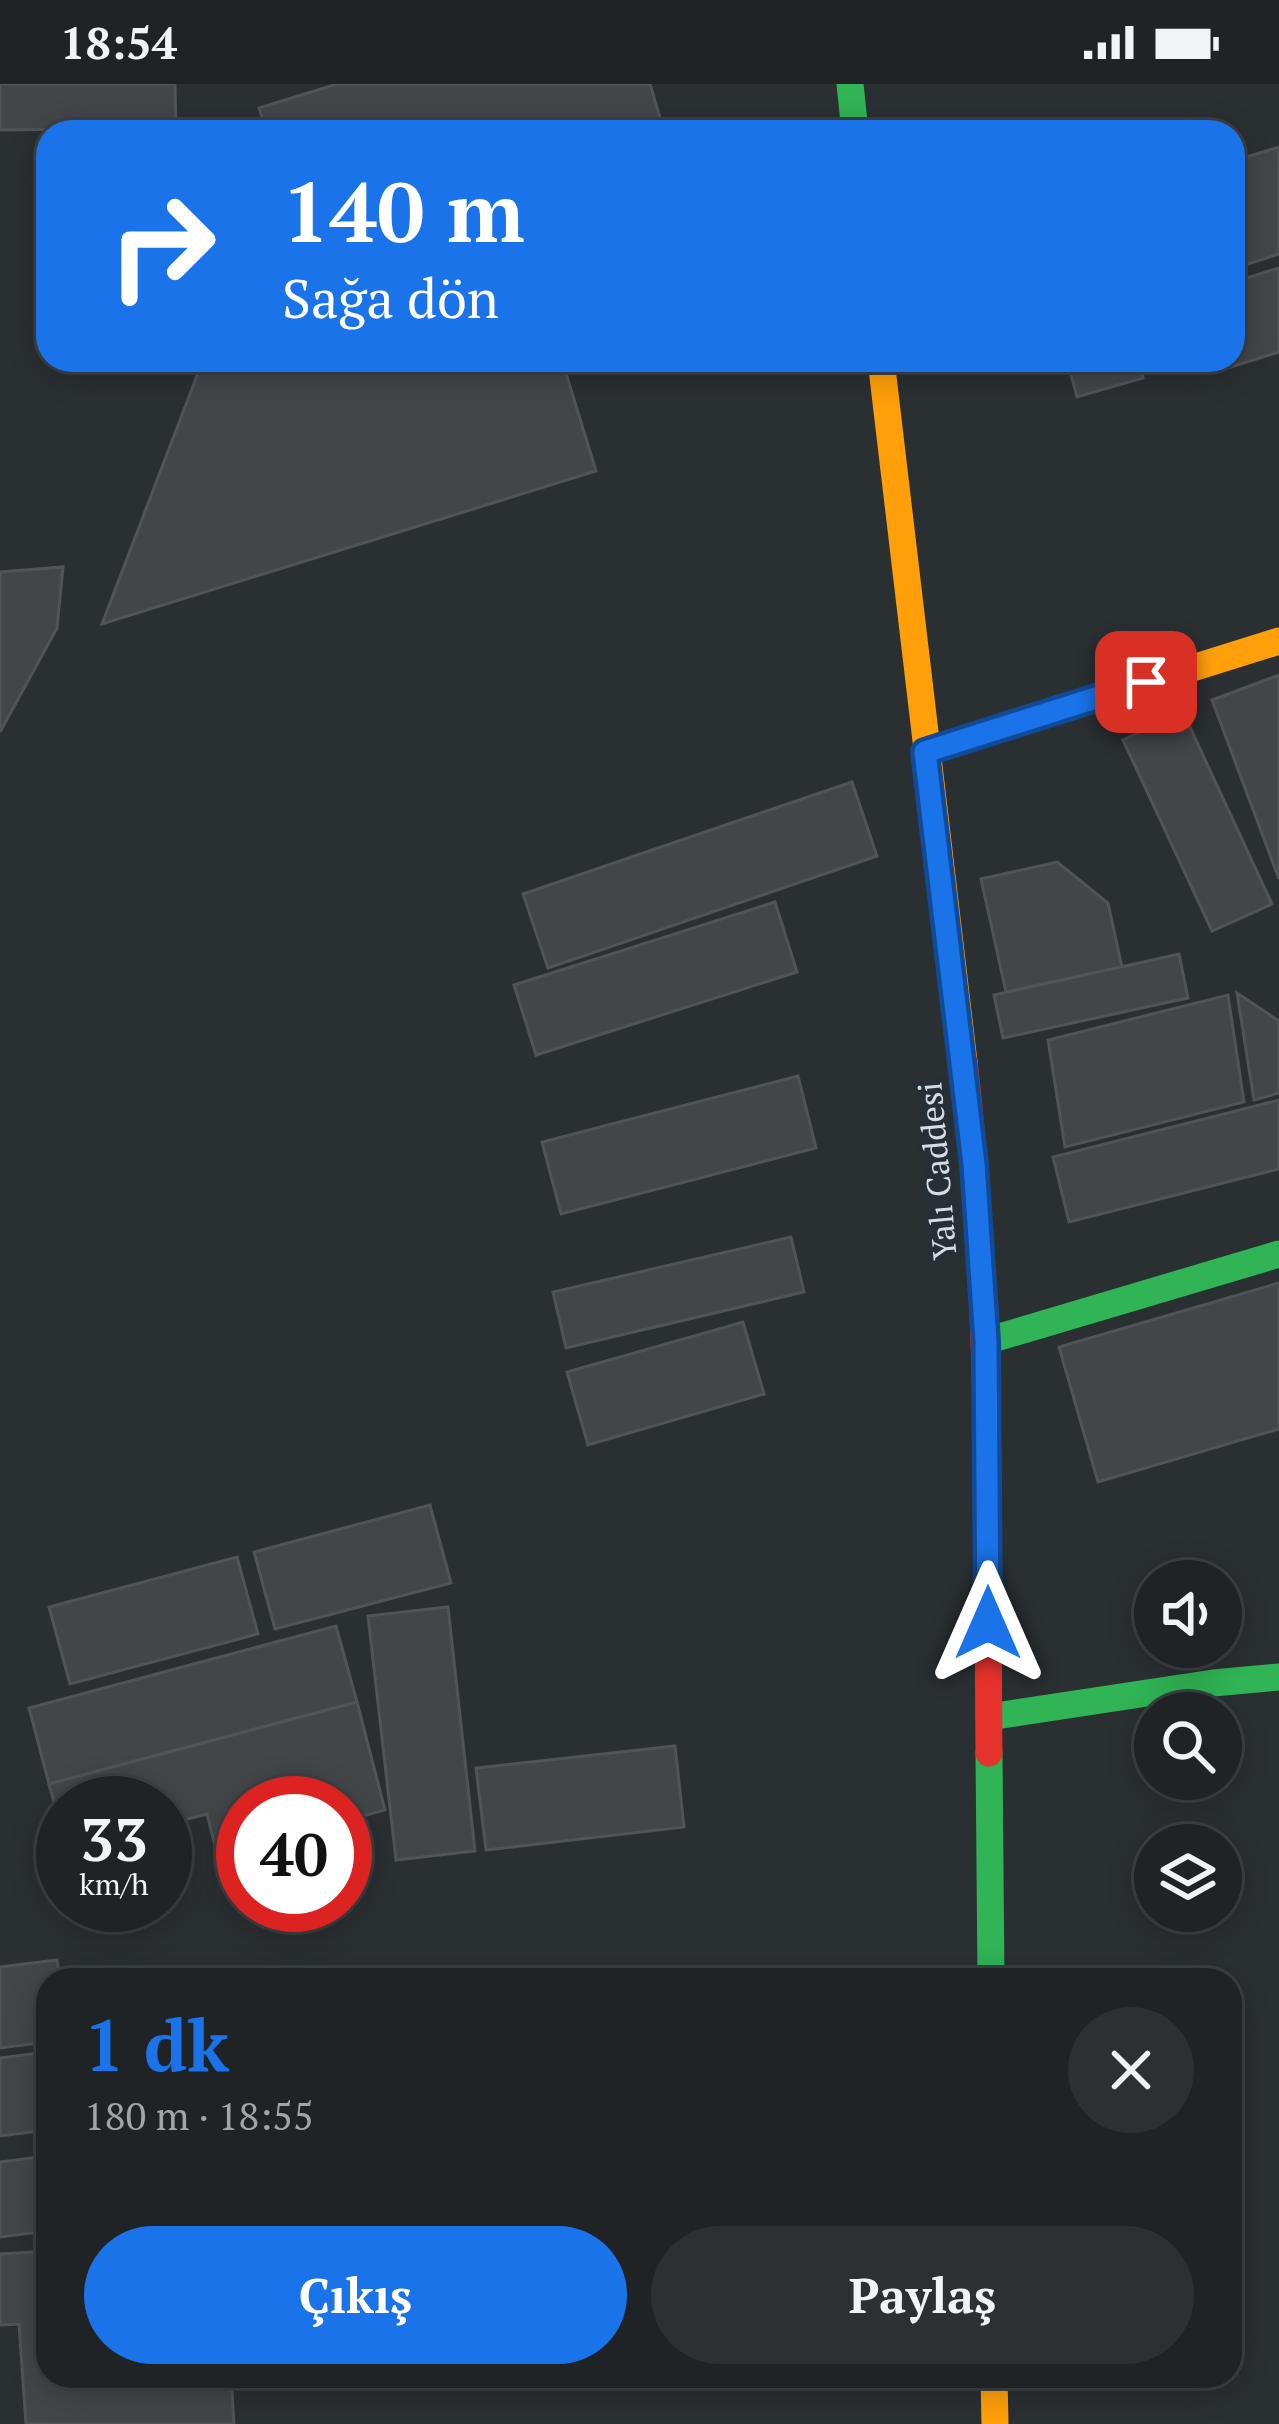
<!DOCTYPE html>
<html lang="tr">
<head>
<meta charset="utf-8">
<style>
  body { margin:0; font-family:"PT Serif",serif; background:#2d2f32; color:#f1f3f6; height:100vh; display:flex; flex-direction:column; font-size:45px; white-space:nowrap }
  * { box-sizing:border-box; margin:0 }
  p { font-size:39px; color:#a2a4a7 }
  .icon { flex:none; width:66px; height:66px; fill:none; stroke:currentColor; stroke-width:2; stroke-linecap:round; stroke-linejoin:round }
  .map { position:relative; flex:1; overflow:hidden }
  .details { position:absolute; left:36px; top:1884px; width:1206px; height:420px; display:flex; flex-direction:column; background:#202326; border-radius:36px; box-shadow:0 6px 30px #0003,0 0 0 3px #3d4043 }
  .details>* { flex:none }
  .top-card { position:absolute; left:36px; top:36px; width:1209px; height:252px; border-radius:36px; box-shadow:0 6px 30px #0003,0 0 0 3px #3d4043; background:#1a73e8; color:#fff; overflow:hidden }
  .fabs { position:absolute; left:1134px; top:1476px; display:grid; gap:24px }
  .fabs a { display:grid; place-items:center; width:108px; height:108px; border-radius:50%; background:#202326; box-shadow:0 6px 30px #0003,0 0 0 3px #3d4043; font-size:60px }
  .speed { position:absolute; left:36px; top:1692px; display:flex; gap:24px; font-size:60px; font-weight:700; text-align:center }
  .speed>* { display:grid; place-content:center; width:156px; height:156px; border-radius:50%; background:#202326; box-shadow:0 6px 30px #0003,0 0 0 3px #3d4043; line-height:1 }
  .speed small { font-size:30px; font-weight:400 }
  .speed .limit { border:18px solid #d22; background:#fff; color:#111 }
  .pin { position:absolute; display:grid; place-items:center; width:102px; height:102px; color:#fff; margin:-51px; border-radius:24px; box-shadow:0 6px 18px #0006 }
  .me { position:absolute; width:132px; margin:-66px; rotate:0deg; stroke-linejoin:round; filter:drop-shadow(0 0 9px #0008) }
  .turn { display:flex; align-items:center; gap:42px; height:252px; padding:0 48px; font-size:54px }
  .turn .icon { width:156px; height:156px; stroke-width:2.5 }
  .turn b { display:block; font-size:84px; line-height:102px }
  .round { display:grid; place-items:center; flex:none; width:126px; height:126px; border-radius:63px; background:#2d2f32 }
  .summary { display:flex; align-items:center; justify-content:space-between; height:204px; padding:0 48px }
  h1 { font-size:72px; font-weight:700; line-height:90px; color:#1a73e8 }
  .button { display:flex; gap:24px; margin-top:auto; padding:24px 48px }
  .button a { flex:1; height:138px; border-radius:72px; background:#1a73e8; color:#fff; font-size:48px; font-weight:700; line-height:138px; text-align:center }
  .button a+a { background:#2d2f32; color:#f1f3f6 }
  .status { display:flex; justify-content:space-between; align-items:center; height:84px; padding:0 60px; background:#202326; direction:ltr }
  .status svg { height:33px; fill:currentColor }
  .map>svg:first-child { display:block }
  .building { fill:#424649; stroke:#505457; stroke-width:3 }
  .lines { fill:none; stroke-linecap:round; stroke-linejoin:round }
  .fast { stroke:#30b455; stroke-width:27 }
  .slow { stroke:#ff9f0a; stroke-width:27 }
  .jam { stroke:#e5322d; stroke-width:27 }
  .route-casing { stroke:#114b97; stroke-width:30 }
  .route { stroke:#1a73e8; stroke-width:21 }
  .labels { text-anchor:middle; stroke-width:12; stroke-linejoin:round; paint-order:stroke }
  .street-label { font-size:33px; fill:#d8dde2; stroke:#272f36 }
</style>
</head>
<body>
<div class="status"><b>18:54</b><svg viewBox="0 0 49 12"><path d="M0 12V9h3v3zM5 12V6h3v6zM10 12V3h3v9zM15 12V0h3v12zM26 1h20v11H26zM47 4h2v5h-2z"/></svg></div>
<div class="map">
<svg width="1279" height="2340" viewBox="0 0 1279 2340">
  <rect width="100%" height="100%" fill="#2a2f32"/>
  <!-- building -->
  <g class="building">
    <polygon points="0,0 175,0 176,44 0,46"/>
    <polygon points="337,0 650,0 664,47 267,48 259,24"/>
    <polygon points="1279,63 1279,170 1233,185 1233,77"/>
    <polygon points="1279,184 1279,268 1228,284 1225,276 1233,276 1233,198"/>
    <polygon points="203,276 562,276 596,387 102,540"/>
    <polygon points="1067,276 1138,276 1143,294 1077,313"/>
    <polygon points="63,483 57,544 0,648 0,488"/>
    <polygon points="1279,591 1279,795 1212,616"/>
    <polygon points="1183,628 1272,820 1212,847 1123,656"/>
    <polygon points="852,698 877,772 548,884 523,810"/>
    <polygon points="1057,778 1108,819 1122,883 1006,908 981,795"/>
    <polygon points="775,818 797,888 536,971 514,901"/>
    <polygon points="1179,870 1188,914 1003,954 994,911"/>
    <polygon points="1237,909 1279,937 1279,1009 1254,1016"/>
    <polygon points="1228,911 1244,1018 1065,1063 1048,956"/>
    <polygon points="798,992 816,1064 561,1130 542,1058"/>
    <polygon points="1279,1016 1279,1085 1069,1138 1053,1073"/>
    <polygon points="791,1153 804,1208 566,1264 553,1208"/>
    <polygon points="1279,1199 1279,1345 1098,1398 1059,1263"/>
    <polygon points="743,1238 764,1310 588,1361 567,1288"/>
    <polygon points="430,1421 451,1499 275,1545 254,1468"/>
    <polygon points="237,1473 258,1550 70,1600 49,1523"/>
    <polygon points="448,1523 475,1767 396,1776 368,1532"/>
    <polygon points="336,1542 357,1618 49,1700 29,1624"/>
    <polygon points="357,1618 385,1726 345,1737 345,1719 243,1719 243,1764 217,1770 207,1730 165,1741 165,1719 63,1719 63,1752 49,1700"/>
    <polygon points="675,1662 684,1743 486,1766 476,1684"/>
    <polygon points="57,1876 60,1896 48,1896 48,1958 0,1964 0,1883"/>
    <polygon points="48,1968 48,2046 0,2052 0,1974"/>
    <polygon points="48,2072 48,2147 0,2153 0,2078"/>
    <polygon points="48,2167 48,2292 231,2292 234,2340 26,2340 19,2240 0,2241 0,2170"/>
  </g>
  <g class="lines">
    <!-- fast -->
    <g class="fast">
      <polyline points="850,0 855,48"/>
      <polyline points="986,1257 1279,1170"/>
      <polyline points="989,1633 1213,1599 1279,1593"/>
      <polyline points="989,1669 991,1896"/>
    </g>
    <!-- slow -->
    <g class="slow">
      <polyline points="881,276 964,978"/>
      <polyline points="925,668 1279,557"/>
      <polyline points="994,2292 995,2340"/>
    </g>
    <!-- jam -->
    <path class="jam" d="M964,978c27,229 23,460 25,691"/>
  </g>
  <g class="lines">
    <!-- route casing -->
    <g class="route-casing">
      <polyline id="route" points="988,1539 986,1257 974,1080 925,668 1146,598"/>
    </g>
    <!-- route -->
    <use href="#route" class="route"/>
  </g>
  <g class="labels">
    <!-- street labels -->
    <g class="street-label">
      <text transform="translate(937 1087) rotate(-95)" y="12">Yalı Caddesi</text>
    </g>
  </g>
</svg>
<div class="fabs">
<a><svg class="icon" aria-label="sound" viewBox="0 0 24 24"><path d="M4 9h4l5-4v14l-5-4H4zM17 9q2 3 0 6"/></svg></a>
<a><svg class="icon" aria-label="search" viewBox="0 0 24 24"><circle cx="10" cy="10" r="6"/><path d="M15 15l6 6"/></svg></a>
<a><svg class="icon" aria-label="layers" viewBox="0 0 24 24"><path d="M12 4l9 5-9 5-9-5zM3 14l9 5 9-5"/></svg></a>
</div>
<div class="speed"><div>33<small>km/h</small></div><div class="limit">40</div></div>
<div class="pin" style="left:1146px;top:598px;background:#d93025"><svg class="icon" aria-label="arrive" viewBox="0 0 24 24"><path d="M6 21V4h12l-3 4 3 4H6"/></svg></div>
<svg class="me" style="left:988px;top:1539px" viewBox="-20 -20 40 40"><path d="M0-17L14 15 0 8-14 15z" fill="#1a73e8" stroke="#fff" stroke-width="4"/></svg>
<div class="top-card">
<div class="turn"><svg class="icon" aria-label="right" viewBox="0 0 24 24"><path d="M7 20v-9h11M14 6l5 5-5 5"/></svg><div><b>140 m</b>Sağa dön</div></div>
</div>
<section class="details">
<div class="summary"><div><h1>1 dk</h1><p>180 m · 18:55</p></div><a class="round"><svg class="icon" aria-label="close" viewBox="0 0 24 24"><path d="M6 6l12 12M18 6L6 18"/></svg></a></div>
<div class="button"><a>Çıkış</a><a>Paylaş</a></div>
</section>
</div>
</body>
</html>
